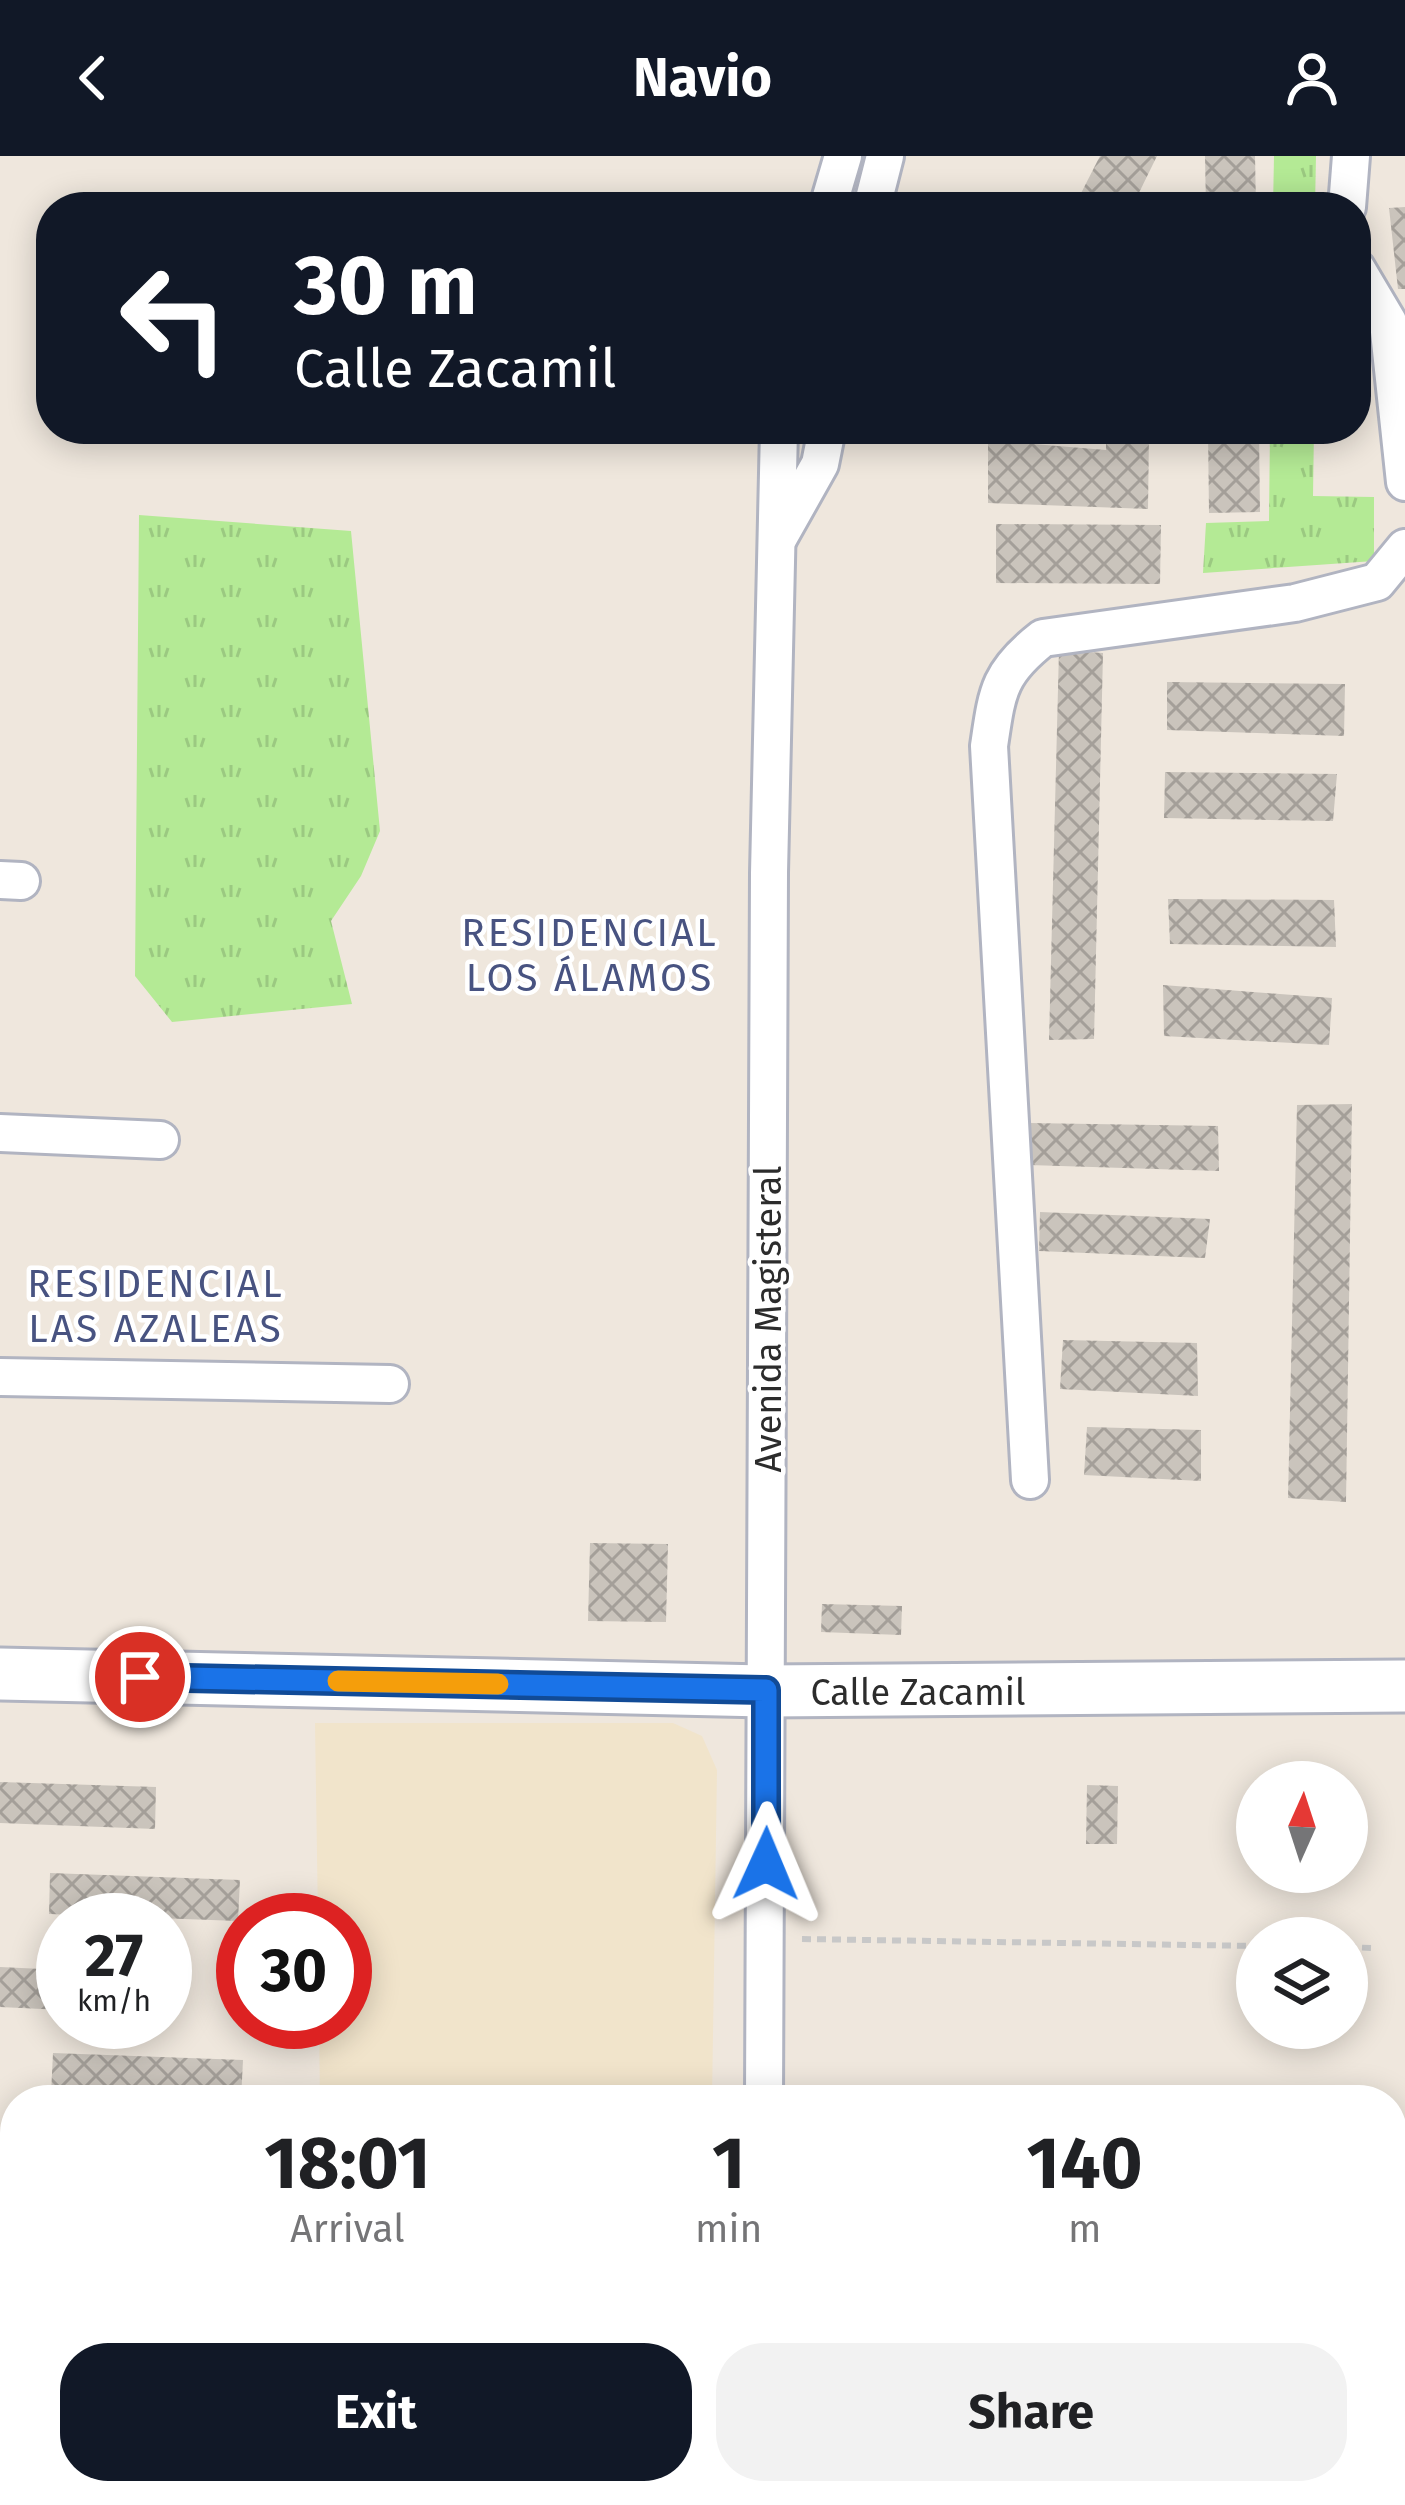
<!DOCTYPE html>
<html lang="en">
<head>
<meta charset="utf-8">
<style>
  body { margin:0; font-family:"Fira Sans",sans-serif; background:#f2f2f2; color:#202124; height:100vh; display:flex; flex-direction:column; font-size:45px; white-space:nowrap }
  * { box-sizing:border-box; margin:0 }
  p { font-size:39px; color:#757577 }
  .icon { flex:none; width:66px; height:66px; fill:none; stroke:currentColor; stroke-width:2; stroke-linecap:round; stroke-linejoin:round }
  .map { position:relative; flex:1; overflow:hidden }
  .drawer { position:absolute; left:0px; top:1929px; width:1407px; height:420px; display:flex; flex-direction:column; background:#fff; border-radius:48px 48px 0 0; box-shadow:0 6px 30px #0003 }
  .drawer>* { flex:none }
  .hud { position:absolute; left:36px; top:36px; width:1335px; height:252px; border-radius:48px; box-shadow:0 6px 30px #0003; background:#111827; color:#fff; overflow:hidden }
  .needle { width:78px; rotate:3deg }
  .tools { position:absolute; left:1236px; top:1605px; display:grid; gap:24px }
  .tools a { display:grid; place-items:center; width:132px; height:132px; border-radius:50%; background:#fff; box-shadow:0 6px 30px #0003; font-size:60px }
  .speed { position:absolute; left:36px; top:1737px; display:flex; gap:24px; font-size:60px; font-weight:700; text-align:center }
  .speed>* { display:grid; place-content:center; width:156px; height:156px; border-radius:50%; background:#fff; box-shadow:0 6px 30px #0003; line-height:1 }
  .speed small { font-size:30px; font-weight:400 }
  .speed .limit { border:18px solid #d22; background:#fff; color:#111 }
  .pin { position:absolute; display:grid; place-items:center; width:102px; height:102px; color:#fff; margin:-51px; border:6px solid #fff; border-radius:50%; box-shadow:0 3px 12px #0007 }
  .me { position:absolute; width:132px; margin:-66px; rotate:1deg; stroke-linejoin:round; filter:drop-shadow(0 0 9px #0008) }
  .turn { display:flex; align-items:center; gap:42px; height:252px; padding:0 60px; font-size:54px }
  .turn .icon { width:156px; height:156px; stroke-width:2.5 }
  .turn b { display:block; font-size:84px; line-height:102px }
  .eta { display:flex; justify-content:space-evenly; align-items:center; height:204px; text-align:center }
  .eta b { font-size:72px; font-weight:700; line-height:84px }
  .primary-button { display:flex; gap:24px; margin-top:auto; padding:24px 60px }
  .primary-button a { flex:1; height:138px; border-radius:48px; background:#111827; color:#fff; font-size:48px; font-weight:700; line-height:138px; text-align:center }
  .primary-button a+a { background:#f2f2f2; color:#202124 }
  header { display:flex; justify-content:space-between; align-items:center; height:156px; padding:0 60px; background:#111827; color:#fff; font-size:54px; font-weight:700 }
  .map>svg:first-child { display:block }
  .education { fill:#f1e4cb }
  .park { fill:url(#park-tufts) }
  .building { fill:url(#building-cross-hatch) }
  .lines { fill:none; stroke-linecap:round; stroke-linejoin:round }
  .street-casing { stroke:#b1b4c1; stroke-width:42 }
  .secondary-casing { stroke:#b1b4c1; stroke-width:57 }
  .path { stroke:#c8c8c8; stroke-width:6; stroke-dasharray:9 6; stroke-linecap:butt }
  .street { stroke:#fff; stroke-width:36 }
  .secondary { stroke:#fff; stroke-width:51 }
  .route-casing { stroke:#114b97; stroke-width:30 }
  .route { stroke:#1a73e8; stroke-width:21 }
  .slow { stroke:#f59e0b; stroke-width:21 }
  .labels { text-anchor:middle; stroke-width:9; stroke-linejoin:round; paint-order:stroke }
  .street-label { font-size:36px; fill:#2c2c2c; stroke:#fff }
  .neighbourhood-label { font-size:39px; letter-spacing:3px; fill:#485381; stroke:#fff }
</style>
</head>
<body>
<header><svg class="icon" aria-label="back" viewBox="0 0 24 24"><path d="M15 5l-7 7 7 7"/></svg>Navio<svg class="icon" aria-label="person" viewBox="0 0 24 24"><circle cx="12" cy="8" r="4"/><path d="M4 21q1-7 8-7t8 7"/></svg></header>
<div class="map">
<svg width="1405" height="2349" viewBox="0 0 1405 2349">
  <defs>
    <pattern id="park-tufts" width="24" height="20" patternUnits="userSpaceOnUse" patternTransform="scale(3)"><rect width="24" height="20" fill="#b4ea95"/><path d="M3 7l-1-3M5 7V3M7 7l1-3M15 17l-1-3M17 17v-4M19 17l1-3" fill="none" stroke="#9bc981"/></pattern>
    <pattern id="building-cross-hatch" width="8" height="8" patternUnits="userSpaceOnUse" patternTransform="scale(3)"><rect width="8" height="8" fill="#cac4bc"/><path d="M0 0l8 8M0 8l8-8" fill="none" stroke="#a49f99"/></pattern>
  </defs>
  <rect width="100%" height="100%" fill="#efe7dd"/>
  <!-- education -->
  <polygon class="education" points="315,1567 673,1567 702,1580 717,1614 712,1944 320,1944 319,1866 345,1866 345,1764 318,1764"/>
  <!-- park -->
  <g class="park">
    <polygon points="1274,0 1316,0 1315,51 1273,51"/>
    <polygon points="1270,273 1314,273 1313,340 1374,341 1374,405 1203,417 1206,367 1269,365"/>
    <polygon points="139,359 351,375 380,675 361,720 331,765 352,848 172,866 135,820"/>
  </g>
  <!-- building -->
  <g class="building">
    <polygon points="1100,0 1157,0 1132,51 1074,51"/>
    <polygon points="1205,0 1255,0 1256,51 1206,51"/>
    <polygon points="1405,51 1405,133 1398,133 1389,52"/>
    <polygon points="988,273 1032,274 1033,288 1106,294 1106,278 1149,278 1148,353 988,347"/>
    <polygon points="1208,273 1259,273 1260,356 1209,357"/>
    <polygon points="996,368 1161,369 1160,428 996,427"/>
    <polygon points="1059,494 1103,497 1094,883 1049,884"/>
    <polygon points="1167,526 1345,528 1344,580 1167,574"/>
    <polygon points="1165,616 1337,618 1333,665 1164,662"/>
    <polygon points="1168,743 1334,744 1336,791 1170,788"/>
    <polygon points="1163,829 1332,842 1329,889 1164,880"/>
    <polygon points="1352,948 1346,1346 1288,1342 1297,949"/>
    <polygon points="1029,967 1218,970 1219,1015 1029,1009"/>
    <polygon points="1040,1056 1210,1063 1205,1102 1039,1095"/>
    <polygon points="1063,1184 1197,1187 1198,1240 1060,1233"/>
    <polygon points="1087,1271 1201,1274 1201,1325 1084,1319"/>
    <polygon points="590,1387 668,1388 666,1466 588,1465"/>
    <polygon points="822,1448 902,1450 901,1479 821,1476"/>
    <polygon points="0,1626 156,1631 155,1673 0,1667"/>
    <polygon points="1087,1629 1118,1630 1117,1688 1086,1688"/>
    <polygon points="50,1717 240,1724 238,1765 49,1758"/>
    <polygon points="0,1811 63,1814 63,1854 0,1851"/>
    <polygon points="53,1897 243,1904 241,1944 51,1938"/>
    <polygon points="0,1990 15,1990 15,2032 0,2031"/>
    <polygon points="0,2180 15,2180 15,2222 0,2221"/>
  </g>
  <g class="lines">
    <!-- street casing -->
    <g class="street-casing">
      <g id="street">
        <polyline points="828,51 843,0"/>
        <polyline points="872,51 885,0"/>
        <polyline points="1347,51 1351,0"/>
        <polyline points="1356,112 1388,166 1405,326"/>
        <polyline points="779,381 820,308 827,273"/>
        <polyline points="0,724 21,725"/>
        <polyline points="0,977 160,984"/>
        <polyline points="0,1221 390,1228"/>
        <path d="M1030,1324l-41,-734c8,-54 9,-73 54,-108l252,-35 82,-21 28,-34"/>
        <polyline points="764,1944 769,717 779,273"/>
        <polyline points="0,2269 15,2270"/>
        <polyline points="168,2334 177,2349"/>
        <polyline points="759,2349 760,2334"/>
      </g>
    </g>
    <!-- secondary casing -->
    <g class="secondary-casing">
      <polyline id="secondary" points="0,1518 766,1535 1405,1530"/>
    </g>
    <!-- path -->
    <g class="path">
      <polyline points="802,1783 1257,1790"/>
      <polyline points="1347,1791 1371,1792"/>
      <polyline points="796,2340 1364,2349"/>
    </g>
    <!-- street -->
    <use href="#street" class="street"/>
    <!-- secondary -->
    <use href="#secondary" class="secondary"/>
  </g>
  <g class="lines">
    <!-- route casing -->
    <g class="route-casing">
      <polyline id="route" points="140,1521 766,1534 766,1708"/>
    </g>
    <!-- route -->
    <use href="#route" class="route"/>
    <!-- slow -->
    <polyline class="slow" points="338,1525 498,1528"/>
  </g>
  <g class="labels">
    <!-- street labels -->
    <g class="street-label">
      <text transform="translate(768 1163) rotate(-90)" y="13">Avenida Magisteral</text>
      <text x="918" y="1549">Calle Zacamil</text>
    </g>
    <!-- neighbourhood labels -->
    <g class="neighbourhood-label">
      <text x="590" y="790">RESIDENCIAL<tspan x="590" dy="45">LOS ÁLAMOS</tspan></text>
      <text x="156" y="1141">RESIDENCIAL<tspan x="156" dy="45">LAS AZALEAS</tspan></text>
    </g>
  </g>
</svg>
<div class="tools">
<a><svg class="needle" viewBox="-14 -14 28 28"><path d="M0-13l5 13h-10z" fill="#e53935"/><path d="M0 13l5-13h-10z" fill="#757577"/></svg></a>
<a><svg class="icon" aria-label="layers" viewBox="0 0 24 24"><path d="M12 4l9 5-9 5-9-5zM3 14l9 5 9-5"/></svg></a>
</div>
<div class="speed"><div>27<small>km/h</small></div><div class="limit">30</div></div>
<div class="pin" style="left:140px;top:1521px;background:#d93025"><svg class="icon" aria-label="arrive" viewBox="0 0 24 24"><path d="M6 21V4h12l-3 4 3 4H6"/></svg></div>
<svg class="me" style="left:766px;top:1708px" viewBox="-20 -20 40 40"><path d="M0-17L14 15 0 8-14 15z" fill="#1a73e8" stroke="#fff" stroke-width="4"/></svg>
<div class="hud">
<div class="turn"><svg class="icon" aria-label="left" viewBox="0 0 24 24"><path d="M17 20v-9H6M10 6l-5 5 5 5"/></svg><div><b>30 m</b>Calle Zacamil</div></div>
</div>
<section class="drawer">
<div class="eta">
<div><b>18:01</b><p>Arrival</p></div>
<div><b>1</b><p>min</p></div>
<div><b>140</b><p>m</p></div>
</div>
<div class="primary-button"><a>Exit</a><a>Share</a></div>
</section>
</div>
</body>
</html>
